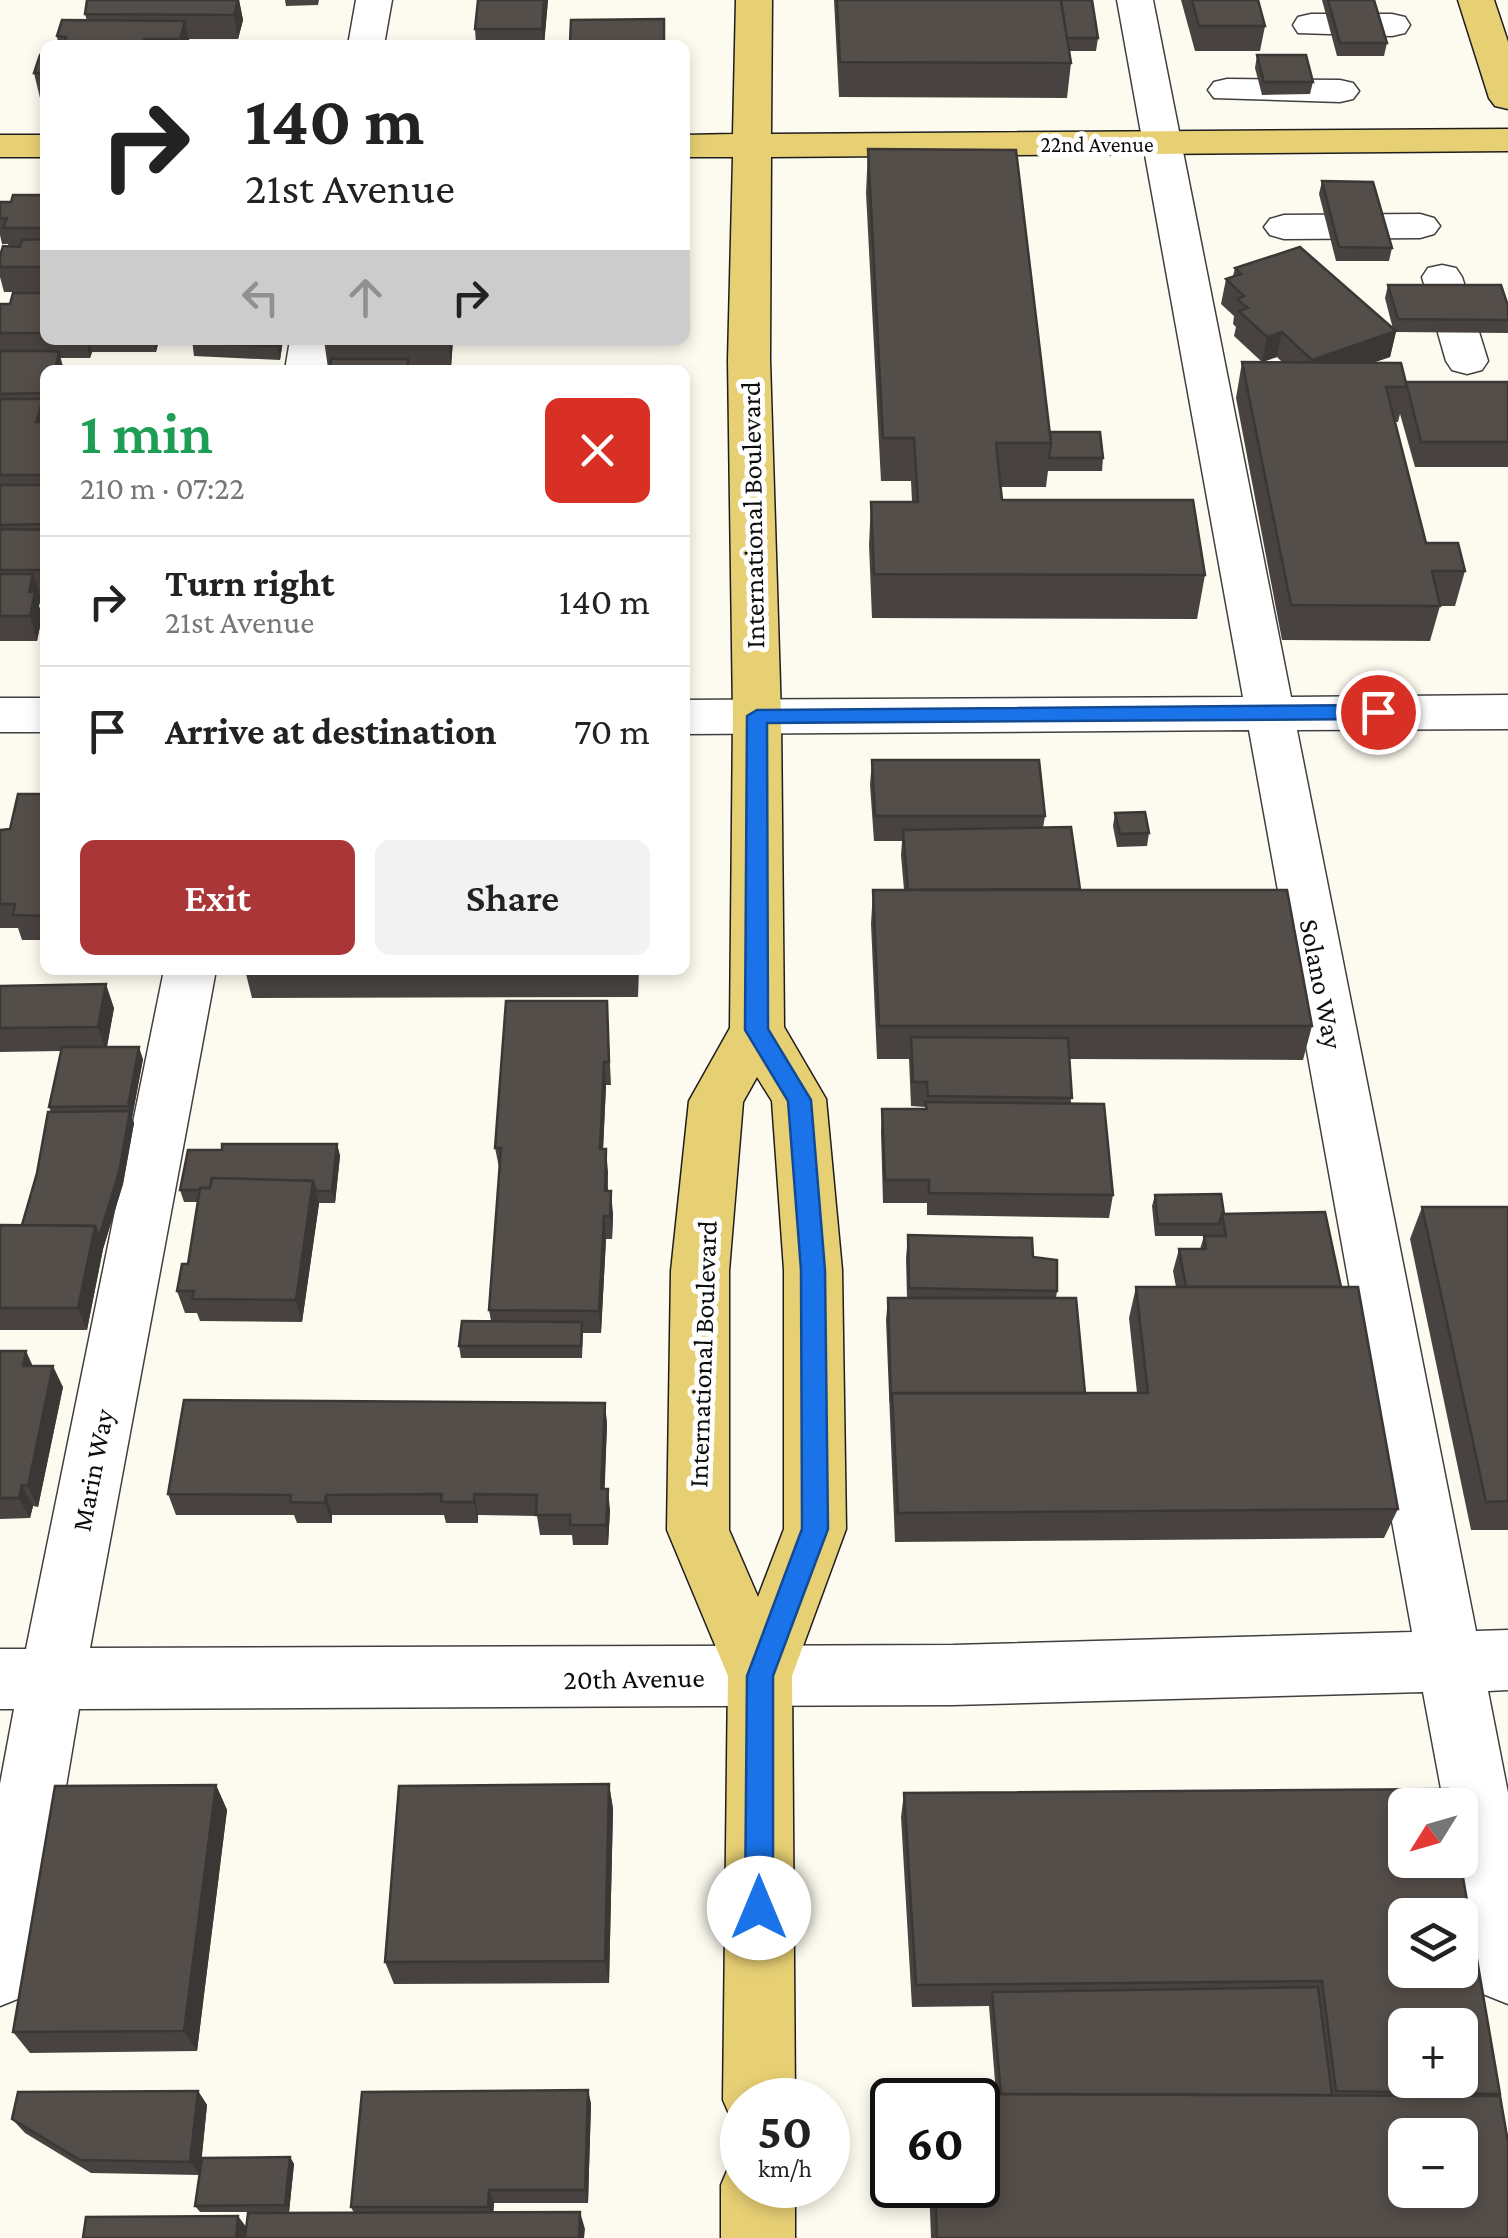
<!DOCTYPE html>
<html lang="en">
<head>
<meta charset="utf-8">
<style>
  body { margin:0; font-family:"Crimson Pro",serif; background:#f2f2f2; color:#222; height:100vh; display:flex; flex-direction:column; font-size:38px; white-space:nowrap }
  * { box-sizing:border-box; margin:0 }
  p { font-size:32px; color:#767676 }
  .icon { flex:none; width:55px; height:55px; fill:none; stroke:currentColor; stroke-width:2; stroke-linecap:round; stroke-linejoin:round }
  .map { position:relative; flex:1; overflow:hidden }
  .panel { position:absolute; left:40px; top:365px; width:650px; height:610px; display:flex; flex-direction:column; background:#fff; border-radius:15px; box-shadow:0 5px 15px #0003 }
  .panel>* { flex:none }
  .hud { position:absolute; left:40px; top:40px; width:650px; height:305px; border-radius:15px; box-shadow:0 5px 15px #0003; background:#fff; color:#222; overflow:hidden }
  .needle { width:65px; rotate:233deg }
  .buttons { position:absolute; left:1388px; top:1788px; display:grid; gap:20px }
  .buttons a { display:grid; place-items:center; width:90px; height:90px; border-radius:15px; background:#fff; box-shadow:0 5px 15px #0003; font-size:50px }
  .speed { position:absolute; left:720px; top:2078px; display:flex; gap:20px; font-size:50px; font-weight:700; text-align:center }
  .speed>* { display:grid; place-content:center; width:130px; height:130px; border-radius:50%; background:#fff; box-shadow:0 5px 15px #0003; line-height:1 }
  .speed small { font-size:25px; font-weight:400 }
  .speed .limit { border:5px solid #111; border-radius:15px; background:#fff; color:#111 }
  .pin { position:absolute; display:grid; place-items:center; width:85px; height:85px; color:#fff; margin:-42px; border:5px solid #fff; border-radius:50%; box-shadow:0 2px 10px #0007 }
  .me { position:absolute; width:110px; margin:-55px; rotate:0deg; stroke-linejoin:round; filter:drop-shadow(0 0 8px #0008) }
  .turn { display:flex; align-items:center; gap:35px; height:210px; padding:0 40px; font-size:45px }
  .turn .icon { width:130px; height:130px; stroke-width:2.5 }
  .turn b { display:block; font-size:70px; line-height:85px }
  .lanes { display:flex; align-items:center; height:95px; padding:0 40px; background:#0003; justify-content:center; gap:50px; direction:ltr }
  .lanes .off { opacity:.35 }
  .round { display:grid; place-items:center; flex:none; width:105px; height:105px; border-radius:15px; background:#f2f2f2 }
  .overview { display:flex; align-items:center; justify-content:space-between; height:170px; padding:0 40px }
  h1 { font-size:60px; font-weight:600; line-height:75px; color:#1e9e55 }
  .primary-button { display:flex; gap:20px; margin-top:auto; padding:20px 40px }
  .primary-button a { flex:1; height:115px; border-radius:15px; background:#ab3638; color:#fff; font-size:40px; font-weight:600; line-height:115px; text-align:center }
  .primary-button a+a { background:#f2f2f2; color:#222 }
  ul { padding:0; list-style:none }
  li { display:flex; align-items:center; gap:30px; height:130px; padding:0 40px; border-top:2px solid #e0e0e0 }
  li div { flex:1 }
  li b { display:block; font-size:38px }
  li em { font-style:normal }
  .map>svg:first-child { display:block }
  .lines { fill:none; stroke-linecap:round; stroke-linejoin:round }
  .minor-casing { stroke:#404040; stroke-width:3 }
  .major-casing { stroke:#1e1e1e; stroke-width:3 }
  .minor { fill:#fff; fill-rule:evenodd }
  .major { fill:#e7cf74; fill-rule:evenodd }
  .wall { fill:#484340 }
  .shaded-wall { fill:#3b3734 }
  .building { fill:#544e4a; stroke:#3b3734; stroke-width:2.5; fill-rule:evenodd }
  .route { fill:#1a73e8; stroke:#114b97; stroke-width:2.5 }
  .labels { text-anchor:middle; stroke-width:10; stroke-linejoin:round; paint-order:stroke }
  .far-street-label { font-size:22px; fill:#0d0d0d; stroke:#fff }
  .street-label { font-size:28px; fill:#0d0d0d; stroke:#fff }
</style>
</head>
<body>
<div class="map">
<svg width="1508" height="2238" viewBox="0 0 1508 2238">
  <rect width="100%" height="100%" fill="#fdfbef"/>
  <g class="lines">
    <!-- minor casing -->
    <g class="minor-casing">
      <g id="minor">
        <polygon points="356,0 392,0 384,45 348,45"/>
        <polygon points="1117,0 1153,0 1291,697 1508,695 1508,729 1297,730 1476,1631 1508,1630 1508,1690 1488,1691 1508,1793 1508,2004 1483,1994 1473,1969 1453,1860 1460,1860 1460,1805 1444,1805 1423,1692 953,1705 79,1709 35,1971 25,1996 0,2006 0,1784 14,1709 0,1709 0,1649 26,1649 164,970 216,970 90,1648 953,1645 1412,1632 1249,730 685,734 685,700 1243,697"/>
        <polygon points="1311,14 1392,14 1405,17 1410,25 1405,33 1392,36 1298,33 1293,25 1298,17"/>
        <polygon points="1227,79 1340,80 1353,83 1359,91 1353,99 1340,102 1214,98 1208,90 1214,82"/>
        <polygon points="1420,214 1434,218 1440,226 1434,234 1420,238 1284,239 1270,235 1264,227 1270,219 1284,215"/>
        <polygon points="1442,265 1456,268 1462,277 1488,361 1482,370 1467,374 1452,370 1446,361 1422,277 1428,268"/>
        <polygon points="290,340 332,340 327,370 285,370"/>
        <rect x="0" y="698" width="45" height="34"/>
      </g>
    </g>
    <!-- major casing -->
    <g class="major-casing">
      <g id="major">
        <path d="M736,0h36l-1,134 737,-5v22l-737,6 -1,203 11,356 3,311 42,72 16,171 4,259 -54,147 3,424h-53v29l-8,-4 -11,-25 5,-424 -61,-146 4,-259 18,-170 41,-73 3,-312 -5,-356 5,-203h-48v-22l48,-1zM757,1077l15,24 12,169v259l-26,68 -29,-67v-259l14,-169z"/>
        <polygon points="1458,0 1494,0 1508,42 1508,109 1495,106 1489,98"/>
        <rect x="0" y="135" width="45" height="22"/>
        <polygon points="742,2155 742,2185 795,2185 795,2238 721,2238 721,2185 732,2159"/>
      </g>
    </g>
    <!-- minor -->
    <use href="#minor" class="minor"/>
    <!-- major -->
    <use href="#major" class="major"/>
  </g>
  <!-- wall -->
  <g class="wall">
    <polygon points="87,0 239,0 243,20 238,39 189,39 190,44 273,45 51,45 58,44 57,36 87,21 85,14"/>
    <polygon points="285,0 319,0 318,5 286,6"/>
    <polygon points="478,0 548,0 544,45 476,45 475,29"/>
    <polygon points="834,0 1092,0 1098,38 1096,51 1069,51 1071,63 1067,98 839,97"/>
    <polygon points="1181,0 1258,0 1265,26 1260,51 1195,51"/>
    <polygon points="1322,0 1374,0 1387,43 1384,56 1337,56"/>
    <polygon points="664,19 664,45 570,45 571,20"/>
    <polygon points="45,55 45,98 40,98 34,73"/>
    <polygon points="1257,55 1313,82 1310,94 1262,95 1255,68"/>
    <polygon points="868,149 1050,432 1103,458 1102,471 1048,471 1046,487 1000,487 1002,500 1205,575 1197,619 872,618 869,545 871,502 912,502 911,481 881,481 866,193"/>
    <polygon points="1322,181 1392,248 1389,261 1336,261 1319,194"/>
    <polygon points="45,195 45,292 4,292 0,277 0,256 9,247 8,244 2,244 0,235 0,202 11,202"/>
    <polygon points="1235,268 1393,329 1385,298 1388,285 1508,306 1508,333 1396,332 1390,357 1372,363 1406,382 1508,382 1508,467 1415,467 1400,414 1398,422 1395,422 1426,543 1465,571 1455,606 1440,606 1430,641 1282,640 1236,398 1242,362 1283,363 1277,357 1262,362 1234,336 1236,327 1233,324 1234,316 1221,304 1226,279 1233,276"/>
    <polygon points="45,293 45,340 159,340 156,352 92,352 90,358 61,358 45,370 45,595 40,595 39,606 42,617 37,641 0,641 0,304 10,304"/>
    <polygon points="192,340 283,340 280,360 194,356"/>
    <polygon points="324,340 453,340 451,367 410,368 410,370 330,370 330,368 328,368"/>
    <polygon points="872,760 1045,816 1043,828 1080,890 1312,1026 1303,1060 1069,1059 1071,1103 1113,1195 1109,1218 927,1215 927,1203 883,1203 881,1132 882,1109 925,1109 925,1107 911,1106 909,1059 877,1059 871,924 873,890 904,890 901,855 902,841 874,841 870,785"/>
    <polygon points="45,794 45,940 22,940 18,928 0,928 0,830 10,829"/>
    <polygon points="1115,813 1149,833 1147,846 1117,847 1113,826"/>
    <polygon points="245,970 639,970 638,997 252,998"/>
    <polygon points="0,986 114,1008 107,1047 143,1059 132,1118 134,1123 123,1184 103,1249 87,1330 0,1330 0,1225 21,1225 37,1173 51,1112 49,1107 61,1051 0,1052"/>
    <polygon points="607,1001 611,1085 606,1085 603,1149 606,1149 608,1191 613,1214 612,1239 606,1239 601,1333 583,1333 582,1358 461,1358 459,1346 491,1321 489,1310 500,1172 495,1148"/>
    <polygon points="337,1144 340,1156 335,1203 319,1203 302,1322 200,1321 197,1313 185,1313 177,1291 188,1264 198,1202 184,1202 180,1190 222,1150"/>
    <polygon points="1155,1195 1224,1214 1341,1287 1398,1509 1384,1538 895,1542 886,1320 888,1298 907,1298 906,1258 908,1235 1033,1257 1057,1291 1056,1298 1085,1393 1137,1393 1129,1318 1136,1287 1176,1287 1173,1271 1179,1249 1200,1249 1204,1236 1216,1236 1155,1236 1152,1206"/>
    <polygon points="1422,1207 1508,1207 1508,1530 1471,1530 1410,1239"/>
    <polygon points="0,1351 33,1366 63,1387 38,1507 33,1506 30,1518 0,1519"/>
    <polygon points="605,1403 607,1425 604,1489 610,1510 608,1545 573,1545 572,1535 540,1535 537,1516 478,1515 478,1523 446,1523 444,1515 332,1515 332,1523 297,1523 294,1515 176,1515 168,1494"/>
    <polygon points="609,1784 613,1809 609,1983 394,1984 385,1962"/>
    <polygon points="216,1785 227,1810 197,2051 30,2053 13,2032"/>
    <polygon points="1448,1789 1500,2094 1498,2096 1508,2238 931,2238 929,2185 978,2185 978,2100 930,2100 932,2094 996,2094 989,2006 912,2007 901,1817 904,1793"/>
    <polygon points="588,2090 591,2104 588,2203 494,2203 493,2212 585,2229 246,2227 354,2213 351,2207"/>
    <polygon points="198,2091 207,2105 201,2163 290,2157 294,2164 289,2212 200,2212 195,2206 199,2175 91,2173 25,2133 12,2119"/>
  </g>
  <!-- shaded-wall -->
  <g class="shaded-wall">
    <polygon points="238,0 239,0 243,20 238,39 234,15"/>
    <polygon points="544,0 548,0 544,45 543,45 542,29"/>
    <polygon points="185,21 190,45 182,45 180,39"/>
    <polygon points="1396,331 1390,357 1306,385 1312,360"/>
    <polygon points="1282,332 1277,357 1262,362 1267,337"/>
    <polygon points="86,340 89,340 92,352 90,358"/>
    <polygon points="153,340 159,340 156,352"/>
    <polygon points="278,340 283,340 280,360 277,346"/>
    <polygon points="448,340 453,340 451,367 448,342"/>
    <polygon points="59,352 64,370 55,370"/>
    <polygon points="43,399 45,408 45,452 36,422"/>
    <polygon points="33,574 41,599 39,606 42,617 37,641 30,616 29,592"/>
    <polygon points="106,984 114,1008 106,1051 98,1027"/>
    <polygon points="139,1047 143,1059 132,1118 134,1123 123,1184 103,1249 87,1330 78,1308 95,1226 130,1112 128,1106"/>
    <polygon points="604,1062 606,1085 602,1172 600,1149"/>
    <polygon points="337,1144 340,1156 335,1203 332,1191"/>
    <polygon points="606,1149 608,1172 607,1214 605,1191"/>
    <polygon points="313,1181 319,1204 302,1322 296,1300"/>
    <polygon points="611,1191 613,1214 612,1239 610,1216"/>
    <polygon points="604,1216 606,1239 601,1333 599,1311"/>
    <polygon points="26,1351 36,1373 23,1366"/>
    <polygon points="53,1366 63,1387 38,1507 28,1486"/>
    <polygon points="605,1403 607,1425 604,1509 601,1489"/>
    <polygon points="22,1485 33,1506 30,1518 19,1498"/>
    <polygon points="608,1489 610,1510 608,1545 606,1525"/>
    <polygon points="474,1494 478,1515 478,1523 474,1502"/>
    <polygon points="326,1495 332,1515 332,1523 325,1503"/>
    <polygon points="609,1784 613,1809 609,1983 605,1961"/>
    <polygon points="216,1785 227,1810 197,2051 184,2031"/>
    <polygon points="588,2090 591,2104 588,2203 585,2190"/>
    <polygon points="198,2091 207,2105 200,2175 190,2162"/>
    <polygon points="290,2157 294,2164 289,2212 285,2205"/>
    <polygon points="489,2190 494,2203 493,2219 488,2207"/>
    <polygon points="580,2212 585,2229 584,2238 579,2238"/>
    <polygon points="238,2216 247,2228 246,2238 236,2238"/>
  </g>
  <!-- building -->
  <g class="building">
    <polygon points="87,0 238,0 234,15 85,14"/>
    <polygon points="478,0 544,0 542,29 475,29"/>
    <polygon points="837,0 1061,0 1071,63 840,62"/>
    <polygon points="1061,0 1092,0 1098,38 1067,38"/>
    <polygon points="1192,0 1258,0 1265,26 1199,26"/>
    <polygon points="1328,0 1374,0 1387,43 1340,43"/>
    <polygon points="664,19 664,42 570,43 571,20"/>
    <polygon points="62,20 185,21 180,39 144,39 143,43 156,43 156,45 51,45 51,44 64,44 66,37 57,36"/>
    <rect x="175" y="44" width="98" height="1"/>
    <polygon points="40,55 45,55 45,73 34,73"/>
    <polygon points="1257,55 1306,55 1313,82 1264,82"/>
    <polygon points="868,149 1016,150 1051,443 996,443 1002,500 1193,500 1205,575 874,574 871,502 918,502 914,438 883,438"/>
    <polygon points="1322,181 1373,182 1392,248 1339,247"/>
    <polygon points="13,195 45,195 45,228 3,228 7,218 0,219 0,202 11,202"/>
    <polygon points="45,239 45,267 0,267 0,256 3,246 20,247 22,240"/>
    <polygon points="1300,247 1396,331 1312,360 1282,332 1267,337 1239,311 1248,308 1237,299 1244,296 1226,279 1241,274 1235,268"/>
    <polygon points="1388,285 1501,285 1508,306 1508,320 1398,319"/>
    <polygon points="13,293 45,293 45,333 0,333 0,304 10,304"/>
    <polygon points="192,340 278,340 277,346 191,343"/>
    <polygon points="324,340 448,340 448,342 323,343"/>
    <polygon points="0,351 52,351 59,352 55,370 45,370 45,393 0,394"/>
    <polygon points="331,359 408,359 407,370 330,370"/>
    <polygon points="1242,362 1401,363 1407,387 1386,387 1426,543 1458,543 1465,571 1432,571 1440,606 1291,605"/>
    <polygon points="1406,382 1508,382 1508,442 1421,442"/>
    <polygon points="0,399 43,399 36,422 45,422 45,475 0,475"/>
    <polygon points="1050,432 1100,432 1103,458 1049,458 1051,443"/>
    <polygon points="0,485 45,485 45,524 0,525"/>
    <polygon points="0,529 45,530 45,570 0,570"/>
    <polygon points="0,574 33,574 29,592 35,592 30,616 0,616"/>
    <polygon points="872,760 1039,760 1045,816 875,816"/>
    <polygon points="18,794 45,794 45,916 13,915 15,904 0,904 0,830 10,829"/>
    <polygon points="1145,812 1149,833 1120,834 1115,813"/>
    <polygon points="1071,827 1080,889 908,890 903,830"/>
    <polygon points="873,890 1287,890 1312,1026 879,1026"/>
    <polygon points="106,984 98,1027 0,1028 0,986"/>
    <polygon points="506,1001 607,1001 609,1062 604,1062 600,1149 606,1149 605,1191 611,1191 610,1216 604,1216 599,1311 489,1310 501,1148 495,1148"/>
    <polygon points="911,1037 1068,1038 1072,1098 928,1096 927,1082 913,1082"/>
    <polygon points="62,1047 139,1047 128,1106 49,1107"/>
    <polygon points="925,1102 1104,1104 1113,1195 929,1193 929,1180 885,1180 882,1109 927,1109"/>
    <polygon points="130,1111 119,1172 99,1237 95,1226 22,1225 37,1173 48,1112"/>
    <polygon points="222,1144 337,1144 332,1191 316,1191 313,1181 212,1178 210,1188 200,1188 200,1190 180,1190 188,1150 222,1150"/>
    <polygon points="212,1178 313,1181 296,1300 192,1299 194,1291 177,1291 182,1264 188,1264 200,1188 210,1188"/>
    <polygon points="1221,1194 1224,1214 1222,1214 1219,1224 1158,1224 1155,1195"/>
    <polygon points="1422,1207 1508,1207 1508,1501 1486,1502"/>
    <polygon points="1325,1212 1341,1287 1186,1287 1179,1249 1206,1249 1204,1236 1226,1236 1222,1214"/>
    <polygon points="0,1225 95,1226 78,1308 0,1308"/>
    <polygon points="908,1235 1032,1238 1033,1257 1057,1260 1057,1291 909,1288"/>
    <polygon points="1136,1287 1358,1287 1398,1509 898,1513 892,1393 1148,1393"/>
    <polygon points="888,1298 1076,1298 1085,1393 892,1393 891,1402"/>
    <polygon points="462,1321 582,1322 581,1346 459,1346"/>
    <polygon points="0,1351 26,1351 23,1366 53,1366 28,1486 22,1485 19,1498 0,1498"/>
    <polygon points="184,1400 605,1403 601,1489 608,1489 606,1525 570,1525 570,1515 536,1515 537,1495 474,1494 474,1502 441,1502 442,1494 326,1495 325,1503 290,1502 291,1495 168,1494"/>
    <polygon points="609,1784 605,1961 385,1962 399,1786"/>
    <polygon points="216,1785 184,2031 13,2032 55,1786"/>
    <path d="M1448,1789l3,16h-46v55h55l40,234 -164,-3 -14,-110 -406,4 -12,-192zM1405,1915h55v55h-55zM1405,2025h55v55h-55z"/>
    <polygon points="1318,1987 1332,2095 1001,2094 992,1992"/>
    <polygon points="588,2090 585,2190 489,2190 488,2207 351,2207 362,2092"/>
    <polygon points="198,2091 190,2162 80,2160 12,2119 18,2092"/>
    <path d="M932,2094l568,2 8,46v96h-571l-2,-53h43v-85h-46zM1405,2135h55v55h-55z"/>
    <polygon points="290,2157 285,2205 195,2206 202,2158"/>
    <polygon points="580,2212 579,2238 245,2238 248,2213"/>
    <polygon points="238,2216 236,2238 83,2238 86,2217"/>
  </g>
  <!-- route -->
  <polygon class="route" points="1378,705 1388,712 1378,719 767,723 768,1029 811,1100 825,1270 828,1529 773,1676 773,1908 769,1918 759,1922 749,1918 745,1908 747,1676 802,1529 801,1270 788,1101 745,1030 747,716 757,710"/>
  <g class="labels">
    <!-- far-street labels -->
    <g class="far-street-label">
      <text x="1097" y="152">22nd Avenue</text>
    </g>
    <!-- street labels -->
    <g class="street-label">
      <text transform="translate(752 515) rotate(-91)" y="10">International Boulevard</text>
      <text transform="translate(1322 984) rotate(79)" y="10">Solano Way</text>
      <text transform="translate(702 1354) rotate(-88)" y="10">International Boulevard</text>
      <text transform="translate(92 1470) rotate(-79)" y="10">Marin Way</text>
      <text transform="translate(634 1678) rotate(-1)" y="10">20th Avenue</text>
    </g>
  </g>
</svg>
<div class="buttons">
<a><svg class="needle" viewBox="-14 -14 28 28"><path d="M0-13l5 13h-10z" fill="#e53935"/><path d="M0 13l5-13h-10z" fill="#767676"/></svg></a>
<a><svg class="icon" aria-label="layers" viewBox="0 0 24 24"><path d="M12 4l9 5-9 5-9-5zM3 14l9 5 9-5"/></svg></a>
<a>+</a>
<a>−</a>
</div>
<div class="speed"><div>50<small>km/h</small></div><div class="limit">60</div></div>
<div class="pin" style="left:1378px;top:712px;background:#d93025"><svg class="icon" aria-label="arrive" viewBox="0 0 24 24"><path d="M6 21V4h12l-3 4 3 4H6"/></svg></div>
<svg class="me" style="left:759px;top:1908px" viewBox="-20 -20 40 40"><circle r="19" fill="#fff"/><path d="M0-13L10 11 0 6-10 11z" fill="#1a73e8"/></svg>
<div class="hud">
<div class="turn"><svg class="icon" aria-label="right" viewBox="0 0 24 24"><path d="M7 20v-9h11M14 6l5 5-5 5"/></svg><div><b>140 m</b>21st Avenue</div></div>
<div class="lanes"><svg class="icon off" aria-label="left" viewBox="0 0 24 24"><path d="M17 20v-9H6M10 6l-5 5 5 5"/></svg><svg class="icon off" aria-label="ahead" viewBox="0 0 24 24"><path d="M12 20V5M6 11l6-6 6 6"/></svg><svg class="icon" aria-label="right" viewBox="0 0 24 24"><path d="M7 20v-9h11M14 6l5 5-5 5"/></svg></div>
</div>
<section class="panel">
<div class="overview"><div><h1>1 min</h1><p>210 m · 07:22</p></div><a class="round" style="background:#d93025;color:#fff"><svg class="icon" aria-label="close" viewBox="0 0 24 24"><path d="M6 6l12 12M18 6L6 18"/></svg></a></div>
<ul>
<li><svg class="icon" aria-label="right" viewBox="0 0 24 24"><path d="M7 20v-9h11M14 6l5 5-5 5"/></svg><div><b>Turn right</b><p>21st Avenue</p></div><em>140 m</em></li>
<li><svg class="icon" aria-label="arrive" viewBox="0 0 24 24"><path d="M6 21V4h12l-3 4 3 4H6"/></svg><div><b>Arrive at destination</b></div><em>70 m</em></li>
</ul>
<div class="primary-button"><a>Exit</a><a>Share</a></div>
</section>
</div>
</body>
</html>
